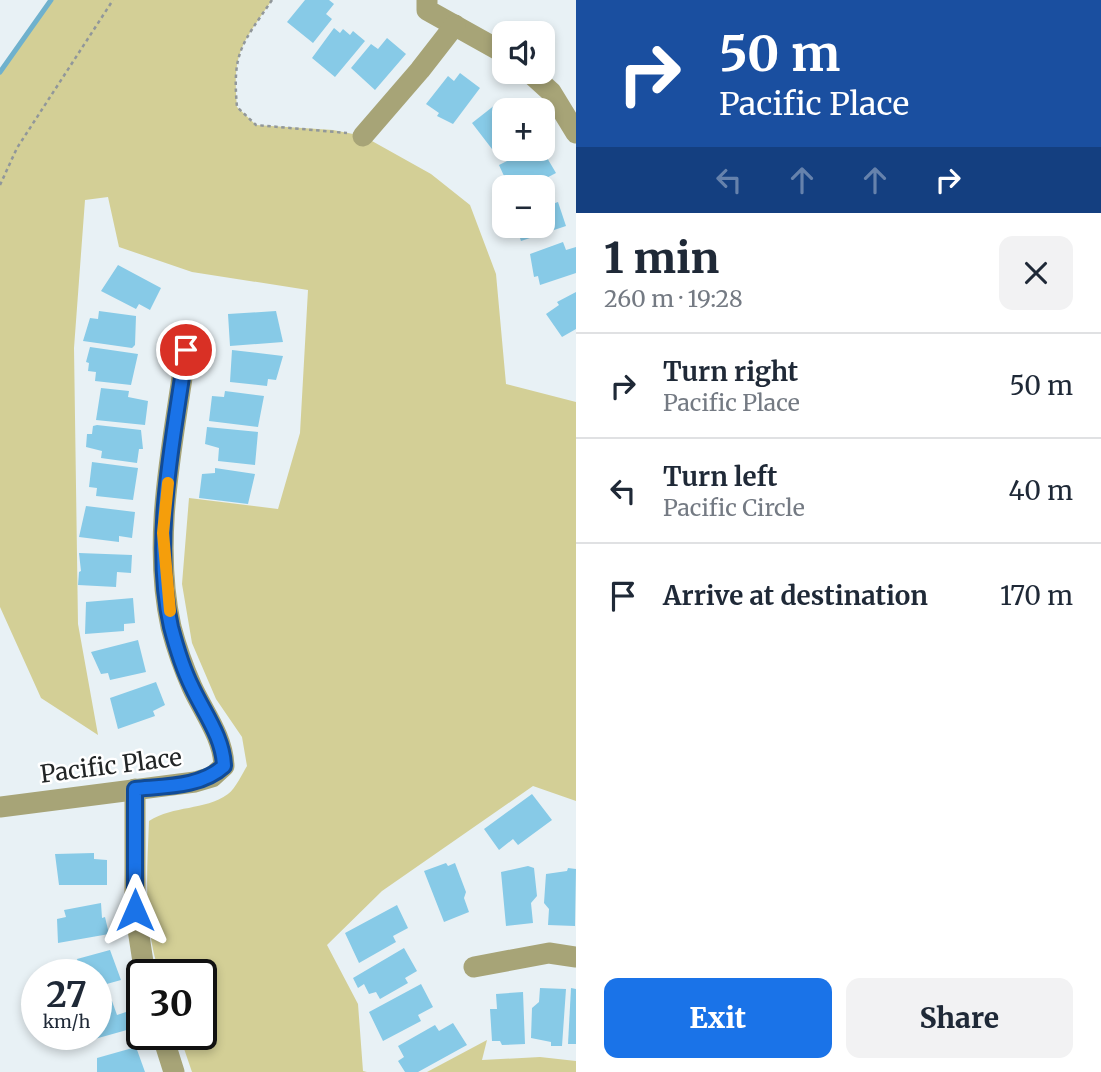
<!DOCTYPE html>
<html lang="en">
<head>
<meta charset="utf-8">
<style>
  body { margin:0; font-family:Merriweather,serif; background:#f2f2f3; color:#1f2937; height:100vh; display:flex; flex-direction:column; font-size:26px; white-space:nowrap }
  * { box-sizing:border-box; margin:0 }
  p { font-size:23px; color:#747a83 }
  .icon { flex:none; width:38px; height:38px; fill:none; stroke:currentColor; stroke-width:2; stroke-linecap:round; stroke-linejoin:round }
  .map { position:relative; flex:1; overflow:hidden }
  .side { display:flex; flex-direction:column; background:#fff; width:525px }
  .side>* { flex:none }
  .guide { background:#1a4fa0; color:#fff; overflow:hidden }
  .tools { position:absolute; left:492px; top:21px; display:grid; gap:14px }
  .tools a { display:grid; place-items:center; width:63px; height:63px; border-radius:14px; background:#fff; box-shadow:0 4px 10px #0003; font-size:35px }
  .speed { position:absolute; left:21px; top:959px; display:flex; gap:14px; font-size:35px; font-weight:700; text-align:center }
  .speed>* { display:grid; place-content:center; width:91px; height:91px; border-radius:50%; background:#fff; box-shadow:0 4px 10px #0003; line-height:1 }
  .speed small { font-size:18px; font-weight:400 }
  .speed .limit { border:4px solid #111; border-radius:10px; background:#fff; color:#111 }
  .pin { position:absolute; display:grid; place-items:center; width:60px; height:60px; color:#fff; margin:-30px; border:4px solid #fff; border-radius:50%; box-shadow:0 2px 7px #0007 }
  .me { position:absolute; width:77px; margin:-38px; rotate:0deg; stroke-linejoin:round; filter:drop-shadow(0 0 5px #0008) }
  .turn { display:flex; align-items:center; gap:24px; height:147px; padding:0 28px; font-size:32px }
  .turn .icon { width:91px; height:91px; stroke-width:2.5 }
  .turn b { display:block; font-size:49px; line-height:60px }
  .lanes { display:flex; align-items:center; height:66px; padding:0 28px; background:#0003; justify-content:center; gap:35px; direction:ltr }
  .lanes .off { opacity:.35 }
  .round { display:grid; place-items:center; flex:none; width:74px; height:74px; border-radius:14px; background:#f2f2f3 }
  .headline { display:flex; align-items:center; justify-content:space-between; height:119px; padding:0 28px }
  h1 { font-size:42px; font-weight:800; line-height:52px }
  .cta { display:flex; gap:14px; margin-top:auto; padding:14px 28px }
  .cta a { flex:1; height:80px; border-radius:14px; background:#1a73e8; color:#fff; font-size:28px; font-weight:800; line-height:80px; text-align:center }
  .cta a+a { background:#f2f2f3; color:#1f2937 }
  ul { padding:0; list-style:none }
  li { display:flex; align-items:center; gap:21px; height:105px; padding:0 28px; border-top:2px solid #e0e1e3 }
  li div { flex:1 }
  li b { display:block; font-size:26px }
  li em { font-style:normal }
  main { display:flex; flex:1; min-height:0 }
  .map>svg:first-child { display:block }
  .green { fill:#d3cf96 }
  .lines { fill:none; stroke-linecap:round; stroke-linejoin:round }
  .stream { stroke:#6fb1cd; stroke-width:5 }
  .building { fill:#87cae7 }
  .path { stroke:#91979a; stroke-width:2.5; stroke-dasharray:3.5 3.5; stroke-linecap:butt }
  .minor { stroke:#a7a477; stroke-width:21 }
  .route-casing { stroke:#114b97; stroke-width:18 }
  .route { stroke:#1a73e8; stroke-width:12 }
  .slow { stroke:#f59e0b; stroke-width:12 }
  .labels { text-anchor:middle; stroke-width:5; stroke-linejoin:round; paint-order:stroke }
  .street-label { font-size:24px; fill:#222526; stroke:#fff }
</style>
</head>
<body>
<main>
<div class="map">
<svg width="576" height="1072" viewBox="0 0 576 1072">
  <rect width="100%" height="100%" fill="#e8f1f5"/>
  <!-- green -->
  <g class="green">
    <path d="M51,0h221c-30,44 -40,52 -35,107l19,18 77,5 30,6 68,38 39,31 26,69 10,110 70,18v399l-43,-15 -151,105 -55,54 31,59 5,67 4,1h-175l-13,-38h22v-59h-41c-17,-50 -13,-102 -11,-154 25,-16 55,-10 79,-27 8,-6 14,-20 19,-28l-5,-29 -26,-38 -24,-56 -10,-59 7,-86 89,11 22,-76 8,-143 -116,-18 -73,-25 -11,-50 -23,3 -11,148 4,276 20,111 -57,-37 -41,-91v-535z"/>
    <polygon points="487,1040 482,1060 540,1057 576,1061 576,1072 427,1072"/>
  </g>
  <g class="lines">
    <!-- stream -->
    <polyline class="stream" points="0,72 51,0"/>
  </g>
  <!-- building -->
  <g class="building">
    <polygon points="305,0 329,0 334,4 326,14 332,19 313,43 287,22"/>
    <polygon points="334,28 340,33 343,29 350,35 353,31 365,41 335,77 312,58"/>
    <polygon points="387,38 406,54 375,90 351,68 371,44 378,49"/>
    <polygon points="460,73 480,88 453,124 437,116 439,113 426,104 448,76 454,81"/>
    <polygon points="500,101 505,108 510,104 515,110 504,110 504,139 492,149 472,123"/>
    <polygon points="527,151 531,158 543,151 556,173 529,187 509,187 499,165"/>
    <polygon points="546,198 549,205 558,202 566,226 521,241 516,226 542,226 542,199"/>
    <polygon points="563,242 566,250 576,247 576,273 540,285 538,276 534,277 530,254"/>
    <polygon points="118,265 161,288 150,310 139,304 136,309 101,291"/>
    <polygon points="576,292 576,329 562,337 546,314 559,305 557,302"/>
    <polygon points="99,311 136,316 135,345 132,348 83,341 90,318 98,319"/>
    <polygon points="276,311 283,342 230,346 228,314"/>
    <polygon points="90,347 138,354 131,385 95,381 96,372 88,371 89,363 86,362"/>
    <polygon points="232,350 283,356 276,380 268,379 267,386 230,382"/>
    <polygon points="101,388 129,391 128,397 148,401 145,425 96,420"/>
    <polygon points="225,391 264,396 258,427 209,421 212,396 224,397"/>
    <polygon points="97,425 141,430 143,449 139,449 137,463 101,458 102,451 86,447 87,434 92,434 93,426"/>
    <polygon points="207,427 258,432 255,465 218,461 219,448 205,444"/>
    <polygon points="92,462 138,468 133,500 96,496 97,488 89,487"/>
    <polygon points="215,468 255,474 248,504 199,498 202,474 215,473"/>
    <polygon points="86,506 135,512 132,538 119,536 119,542 79,537"/>
    <polygon points="79,553 132,555 131,573 117,572 116,587 78,585 79,572 81,571"/>
    <polygon points="133,598 135,623 124,624 124,631 85,634 86,602"/>
    <polygon points="138,640 146,672 110,680 108,673 101,674 91,652"/>
    <polygon points="156,682 165,705 153,711 155,716 118,729 110,698"/>
    <polygon points="532,794 552,820 518,845 513,839 499,850 484,829"/>
    <polygon points="94,853 94,859 107,860 107,885 59,885 55,854"/>
    <polygon points="446,863 448,866 455,863 466,892 464,898 469,912 444,922 424,871"/>
    <polygon points="528,866 534,868 537,896 531,903 533,923 506,926 501,872"/>
    <polygon points="568,868 576,869 575,926 548,925 549,909 544,903 546,874 567,871"/>
    <polygon points="101,903 102,918 105,917 109,934 58,943 57,919 66,917 64,910"/>
    <polygon points="397,905 408,928 393,936 396,942 359,963 345,933"/>
    <polygon points="404,948 417,971 405,978 408,983 380,999 376,992 369,994 364,984 358,988 353,978"/>
    <polygon points="110,950 121,980 96,987 96,975 70,975 68,970 79,967 77,959"/>
    <polygon points="421,984 433,1007 418,1015 421,1021 383,1041 369,1012"/>
    <polygon points="540,988 566,989 562,1046 551,1046 551,1042 531,1038 532,1008 539,1002"/>
    <polygon points="571,988 576,989 576,1044 568,1044"/>
    <polygon points="523,992 525,1044 502,1045 500,1041 492,1041 490,1009 497,1009 496,994"/>
    <polygon points="112,1001 117,1015 129,1011 134,1028 84,1042 82,1034 96,1034 96,1005"/>
    <polygon points="453,1023 467,1045 418,1072 405,1072 398,1061 404,1057 398,1046 435,1025 439,1031"/>
    <polygon points="136,1047 145,1072 97,1072 97,1058"/>
  </g>
  <g class="lines">
    <!-- path -->
    <g class="path">
      <path d="M272,0c-30,44 -40,52 -35,107l19,18 91,8"/>
      <polyline points="0,185 17,148 113,0"/>
    </g>
    <!-- minor -->
    <g class="minor">
      <polyline points="427,0 427,10 504,53"/>
      <polyline points="529,72 551,92 576,133"/>
      <polyline points="363,136 420,70 455,25"/>
      <polyline points="135,789 135,910 145,975"/>
      <path d="M0,807l195,-25 17,-5 12,-11c-1,-29 -20,-53 -32,-79 -8,-18 -16,-41 -21,-60 -20,-91 3,-187 15,-277"/>
      <polyline points="474,967 549,953 576,957"/>
      <polyline points="162,1034 174,1072"/>
    </g>
  </g>
  <g class="lines">
    <!-- route casing -->
    <g class="route-casing">
      <path id="route" d="M135,910v-121c31,-3 66,-2 89,-23 -1,-29 -20,-53 -32,-79 -9,-18 -16,-41 -21,-60 -20,-89 3,-189 15,-277"/>
    </g>
    <!-- route -->
    <use href="#route" class="route"/>
    <!-- slow -->
    <polyline class="slow" points="168,483 163,533 170,611"/>
  </g>
  <g class="labels">
    <!-- street labels -->
    <g class="street-label">
      <text transform="translate(111 766) rotate(-7)" y="8">Pacific Place</text>
    </g>
  </g>
</svg>
<div class="tools">
<a><svg class="icon" aria-label="sound" viewBox="0 0 24 24"><path d="M4 9h4l5-4v14l-5-4H4zM17 9q2 3 0 6"/></svg></a>
<a>+</a>
<a>−</a>
</div>
<div class="speed"><div>27<small>km/h</small></div><div class="limit">30</div></div>
<div class="pin" style="left:186px;top:350px;background:#d93025"><svg class="icon" aria-label="arrive" viewBox="0 0 24 24"><path d="M6 21V4h12l-3 4 3 4H6"/></svg></div>
<svg class="me" style="left:135px;top:910px" viewBox="-20 -20 40 40"><path d="M0-17L14 15 0 8-14 15z" fill="#1a73e8" stroke="#fff" stroke-width="4"/></svg>
</div>
<section class="side">
<div class="guide">
<div class="turn"><svg class="icon" aria-label="right" viewBox="0 0 24 24"><path d="M7 20v-9h11M14 6l5 5-5 5"/></svg><div><b>50 m</b>Pacific Place</div></div>
<div class="lanes"><svg class="icon off" aria-label="left" viewBox="0 0 24 24"><path d="M17 20v-9H6M10 6l-5 5 5 5"/></svg><svg class="icon off" aria-label="ahead" viewBox="0 0 24 24"><path d="M12 20V5M6 11l6-6 6 6"/></svg><svg class="icon off" aria-label="ahead" viewBox="0 0 24 24"><path d="M12 20V5M6 11l6-6 6 6"/></svg><svg class="icon" aria-label="right" viewBox="0 0 24 24"><path d="M7 20v-9h11M14 6l5 5-5 5"/></svg></div>
</div>
<div class="headline"><div><h1>1 min</h1><p>260 m · 19:28</p></div><a class="round"><svg class="icon" aria-label="close" viewBox="0 0 24 24"><path d="M6 6l12 12M18 6L6 18"/></svg></a></div>
<ul>
<li><svg class="icon" aria-label="right" viewBox="0 0 24 24"><path d="M7 20v-9h11M14 6l5 5-5 5"/></svg><div><b>Turn right</b><p>Pacific Place</p></div><em>50 m</em></li>
<li><svg class="icon" aria-label="left" viewBox="0 0 24 24"><path d="M17 20v-9H6M10 6l-5 5 5 5"/></svg><div><b>Turn left</b><p>Pacific Circle</p></div><em>40 m</em></li>
<li><svg class="icon" aria-label="arrive" viewBox="0 0 24 24"><path d="M6 21V4h12l-3 4 3 4H6"/></svg><div><b>Arrive at destination</b></div><em>170 m</em></li>
</ul>
<div class="cta"><a>Exit</a><a>Share</a></div>
</section>
</main>
</body>
</html>
